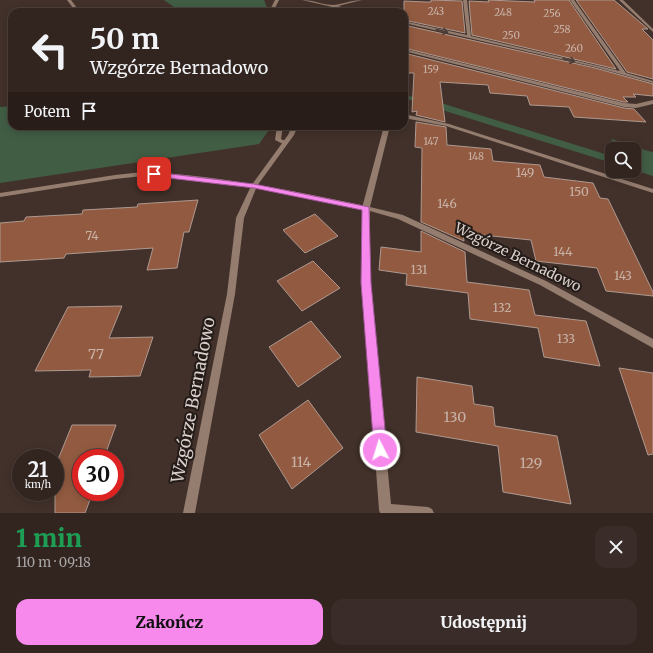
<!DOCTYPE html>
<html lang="pl">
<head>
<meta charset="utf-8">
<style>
  body { margin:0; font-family:Merriweather,serif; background:#3a2d29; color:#f1f3f6; height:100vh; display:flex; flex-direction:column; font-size:15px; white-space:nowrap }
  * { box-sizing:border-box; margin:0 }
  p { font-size:13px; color:#a8a5a5 }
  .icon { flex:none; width:22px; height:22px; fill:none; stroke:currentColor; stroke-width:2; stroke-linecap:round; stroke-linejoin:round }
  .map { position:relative; height:513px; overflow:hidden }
  .drawer { display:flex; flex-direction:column; background:#322520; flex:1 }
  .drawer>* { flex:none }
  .guide { position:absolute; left:8px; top:8px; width:400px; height:122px; border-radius:12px; box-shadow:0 2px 10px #0003,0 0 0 1px #4d423e; background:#322520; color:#f1f3f6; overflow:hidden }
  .buttons { position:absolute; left:605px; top:142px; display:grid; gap:8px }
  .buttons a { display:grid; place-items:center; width:36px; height:36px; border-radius:8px; background:#322520; box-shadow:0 2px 10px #0003,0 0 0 1px #4d423e; font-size:20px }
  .speed { position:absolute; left:12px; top:449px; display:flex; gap:8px; font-size:20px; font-weight:700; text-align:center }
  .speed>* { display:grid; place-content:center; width:52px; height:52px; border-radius:50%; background:#322520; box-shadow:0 2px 10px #0003,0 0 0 1px #4d423e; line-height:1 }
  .speed small { font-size:10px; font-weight:400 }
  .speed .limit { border:6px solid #d22; background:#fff; color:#111 }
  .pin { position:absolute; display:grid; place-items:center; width:34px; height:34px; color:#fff; margin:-17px; border-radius:8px; box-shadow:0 2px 6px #0006 }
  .me { position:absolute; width:44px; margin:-22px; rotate:355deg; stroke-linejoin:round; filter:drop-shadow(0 0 3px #0008) }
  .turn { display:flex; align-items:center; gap:14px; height:84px; padding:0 16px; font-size:18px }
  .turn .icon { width:52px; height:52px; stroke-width:2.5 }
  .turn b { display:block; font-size:28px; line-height:34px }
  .then { display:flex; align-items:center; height:38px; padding:0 16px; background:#0003; gap:8px; font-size:15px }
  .round { display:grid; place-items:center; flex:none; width:42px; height:42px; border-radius:12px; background:#3a2d29 }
  .overview { display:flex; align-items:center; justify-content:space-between; height:68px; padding:0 16px }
  h1 { font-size:24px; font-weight:800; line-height:30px; color:#1e9e55 }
  .button { display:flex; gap:8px; margin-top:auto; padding:8px 16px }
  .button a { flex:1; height:46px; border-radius:12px; background:#f788ec; color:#111; font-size:16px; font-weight:800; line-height:46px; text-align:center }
  .button a+a { background:#3a2d29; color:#f1f3f6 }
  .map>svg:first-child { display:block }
  .green { fill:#415d44 }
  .building { fill:#925b41; stroke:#ae9990 }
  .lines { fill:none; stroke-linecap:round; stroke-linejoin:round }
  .service { fill:#947c6e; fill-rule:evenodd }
  .minor { fill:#947c6e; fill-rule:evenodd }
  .oneway { stroke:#4b3d36 }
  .route { fill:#f788ec; stroke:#a15899 }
  .labels { text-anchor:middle; stroke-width:4; stroke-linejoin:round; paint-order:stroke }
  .far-number-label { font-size:10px; fill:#c8b2a8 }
  .number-label { font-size:12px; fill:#c8b2a8 }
  .street-label { font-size:14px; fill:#dacfca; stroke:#231b18 }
  .near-number-label { font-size:14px; fill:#c8b2a8 }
  .near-street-label { font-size:17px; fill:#dacfca; stroke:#231b18 }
</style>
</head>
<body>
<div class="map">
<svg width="653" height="513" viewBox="0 0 653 513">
  <rect width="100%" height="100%" fill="#42312a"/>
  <!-- green -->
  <g class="green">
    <polygon points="164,0 264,0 269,12 181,12"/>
    <polygon points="404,96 422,97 608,155 612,139 648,151 653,152 653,176 634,170 634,149 612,149 612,163 404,98"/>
    <polygon points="12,106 12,126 272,126 259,144 0,183 0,107"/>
  </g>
  <!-- building -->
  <g class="building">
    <polygon points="431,0 462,1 465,33 404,20 404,1 426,2 431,2"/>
    <polygon points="488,0 535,2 534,0 569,0 616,69 472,35 469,1 489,2"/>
    <polygon points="576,0 614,0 648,29 642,29 653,40 653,79 627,72"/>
    <polygon points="404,25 595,68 653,84 653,96 633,94 636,97 623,97 628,102 624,102 404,48"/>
    <polygon points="404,53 624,108 634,109 646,122 574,117 569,107 530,105 527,96 490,93 488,85 440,82 445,122 416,115 417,111 412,112 414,73 404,73"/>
    <polygon points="416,122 446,127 447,145 491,149 493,161 540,165 544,177 593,183 600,198 608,199 653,292 653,296 606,291 597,268 536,261 531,240 463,233 464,241 421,222 422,148 415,147"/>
    <polygon points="198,200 189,232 184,232 177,268 147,270 153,248 66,254 64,258 0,262 0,223 24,221 26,217 82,214 83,210 137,207 138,204"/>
    <polygon points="315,214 338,236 305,253 283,230"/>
    <polygon points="421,231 465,252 467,282 529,290 535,315 586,321 600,366 544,357 538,328 470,319 468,293 406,285 407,274 379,270 381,247 421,252"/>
    <polygon points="313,261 340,288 302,311 277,281"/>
    <polygon points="122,306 109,338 153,337 140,376 89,377 91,370 35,371 68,307"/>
    <polygon points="311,321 341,357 298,387 269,347"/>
    <polygon points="619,368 653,373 653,454 648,455"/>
    <polygon points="417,377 472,386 474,404 493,407 495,426 557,436 571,504 503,492 498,446 416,432"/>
    <polygon points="308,400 343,448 292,489 259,435"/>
    <polygon points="72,425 116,425 104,458 81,458 81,492 93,492 85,513 55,513 55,467"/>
  </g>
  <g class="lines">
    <!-- service -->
    <g class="service">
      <polygon points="619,0 623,0 653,29 653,32"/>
      <polygon points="277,126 283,126 281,139 287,142 287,144 283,144 275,140"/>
      <path d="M143,172c75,3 149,19 223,34l4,2 -4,2 -112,-22 -88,-11 -23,-1 -28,3 -115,18v-4l115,-18z"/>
    </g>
    <!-- minor -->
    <g class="minor">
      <polygon points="67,0 71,0 80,12 76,12"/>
      <polygon points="275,0 279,0 275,8 277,12 273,12 271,8"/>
      <path d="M302,0c11,0 21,5 32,5 9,-1 18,-5 28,-5l-24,6 22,6h-6z"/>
      <polygon points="463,0 467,0 471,36 620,71 570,0 574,0 626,73 653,81 653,83 595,67 404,23 404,21 467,35"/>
      <polygon points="404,49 624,103 636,104 653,100 653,104 636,108 624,107 404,51"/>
      <polygon points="404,114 449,124 653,189 653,193 446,126 404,118"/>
      <polygon points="292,126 298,126 294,135 257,186 244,218 235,294 195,513 183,513 227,294 236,218 251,186 288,135"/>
      <polygon points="384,126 390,126 370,207 403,215 546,281 653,339 653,348 540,285 398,219 370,211 370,283 391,504 428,507 432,509 434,513 380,513 379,510 362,283 362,208"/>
    </g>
  </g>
  <!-- one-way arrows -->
  <defs><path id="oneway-shaft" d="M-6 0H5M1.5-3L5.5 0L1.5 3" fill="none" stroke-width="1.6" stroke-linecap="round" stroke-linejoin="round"/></defs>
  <g class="oneway">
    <use href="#oneway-shaft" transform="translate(442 31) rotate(13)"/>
    <use href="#oneway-shaft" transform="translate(569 60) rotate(13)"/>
  </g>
  <!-- route -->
  <polygon class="route" points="154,172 254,184 369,207 371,283 387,450 385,454 380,456 376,454 374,450 361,283 362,210 254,188 151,176 150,174"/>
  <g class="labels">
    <!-- far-number labels -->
    <g class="far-number-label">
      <text x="436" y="15">243</text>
      <text x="503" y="16">248</text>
      <text x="552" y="17">256</text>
      <text x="562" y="33">258</text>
      <text x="511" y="39">250</text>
      <text x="574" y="52">260</text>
      <text x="431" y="73">159</text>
      <text x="431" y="145">147</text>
      <text x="476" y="160">148</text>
    </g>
    <!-- number labels -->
    <g class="number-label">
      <text x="525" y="177">149</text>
      <text x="579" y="196">150</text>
      <text x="447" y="208">146</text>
      <text x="92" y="240">74</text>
      <text x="563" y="256">144</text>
      <text x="419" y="274">131</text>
      <text x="623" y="280">143</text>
      <text x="502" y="312">132</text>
      <text x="566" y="343">133</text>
    </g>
    <!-- street labels -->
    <g class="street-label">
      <text transform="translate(518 257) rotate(26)" y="5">Wzgórze Bernadowo</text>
    </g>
    <!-- near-number labels -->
    <g class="near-number-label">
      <text x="96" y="359">77</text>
      <text x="455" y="422">130</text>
      <text x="301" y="467">114</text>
      <text x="531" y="468">129</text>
    </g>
    <!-- near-street labels -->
    <g class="near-street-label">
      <text transform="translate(193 400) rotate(-79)" y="6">Wzgórze Bernadowo</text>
    </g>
  </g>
</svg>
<div class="buttons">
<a><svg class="icon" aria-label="search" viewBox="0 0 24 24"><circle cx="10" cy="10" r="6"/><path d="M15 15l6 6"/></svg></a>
</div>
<div class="speed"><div>21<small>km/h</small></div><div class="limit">30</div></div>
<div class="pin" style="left:154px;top:174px;background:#d93025"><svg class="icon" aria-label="arrive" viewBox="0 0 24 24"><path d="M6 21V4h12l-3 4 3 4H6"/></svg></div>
<svg class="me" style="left:380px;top:450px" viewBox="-20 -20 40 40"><circle r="17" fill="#f788ec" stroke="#fff" stroke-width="3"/><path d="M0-11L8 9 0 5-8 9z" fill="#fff"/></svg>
<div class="guide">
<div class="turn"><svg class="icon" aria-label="left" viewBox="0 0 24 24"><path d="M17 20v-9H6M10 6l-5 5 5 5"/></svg><div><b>50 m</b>Wzgórze Bernadowo</div></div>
<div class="then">Potem<svg class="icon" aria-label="arrive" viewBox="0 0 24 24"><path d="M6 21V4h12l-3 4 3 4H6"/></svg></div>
</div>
</div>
<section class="drawer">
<div class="overview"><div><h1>1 min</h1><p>110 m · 09:18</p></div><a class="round"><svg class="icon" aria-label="close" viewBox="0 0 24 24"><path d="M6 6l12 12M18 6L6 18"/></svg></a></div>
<div class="button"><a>Zakończ</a><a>Udostępnij</a></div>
</section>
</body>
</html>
